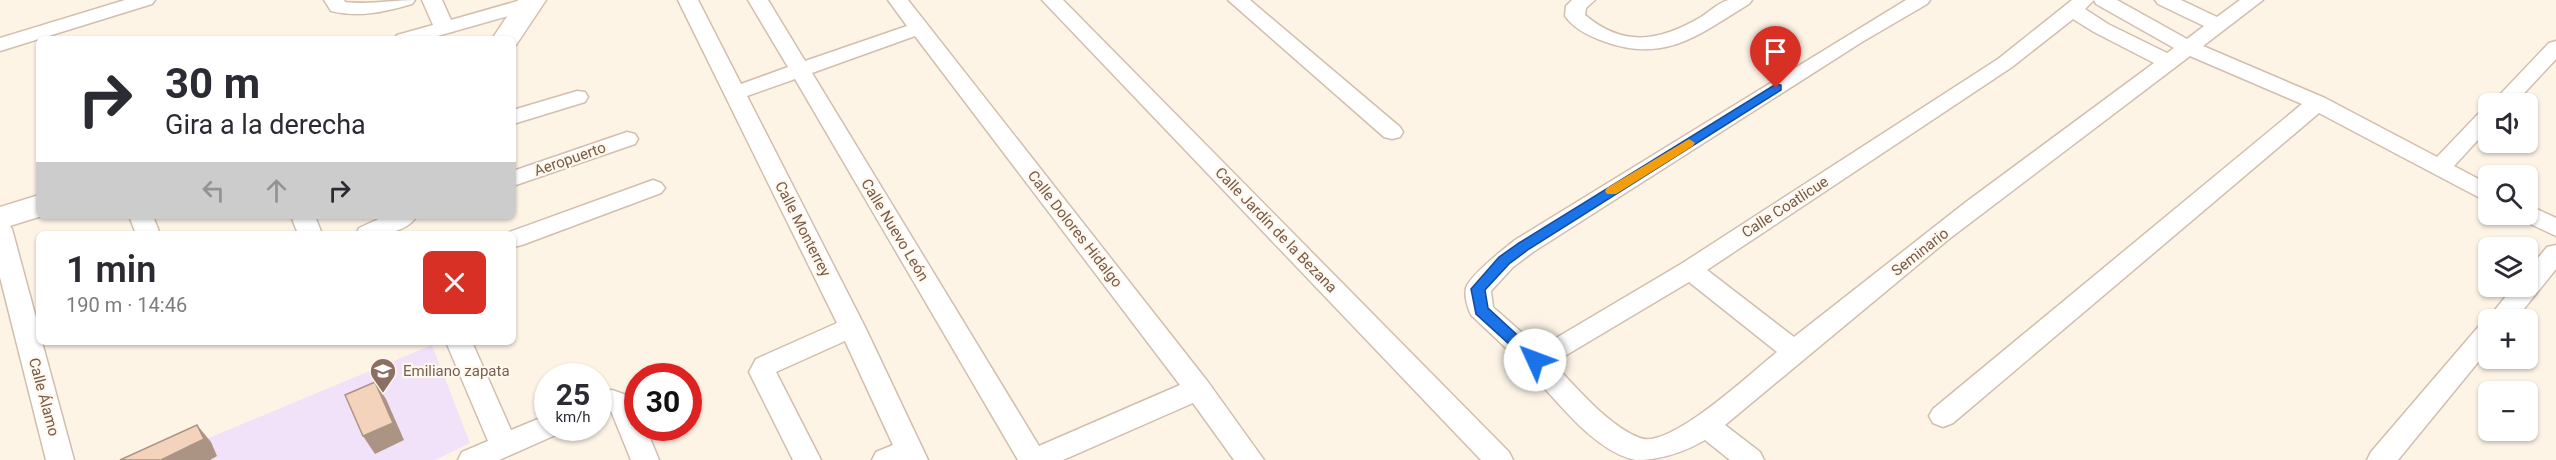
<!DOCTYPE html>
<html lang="es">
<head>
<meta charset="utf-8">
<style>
  body { margin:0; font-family:Roboto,sans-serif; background:#f7f7f7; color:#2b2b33; height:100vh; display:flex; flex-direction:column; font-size:22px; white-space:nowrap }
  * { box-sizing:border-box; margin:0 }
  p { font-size:20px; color:#7c7c81 }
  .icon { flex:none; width:33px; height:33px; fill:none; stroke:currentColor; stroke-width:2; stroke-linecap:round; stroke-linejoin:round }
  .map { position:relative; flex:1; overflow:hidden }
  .side { position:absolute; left:36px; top:231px; width:480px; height:114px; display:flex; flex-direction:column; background:#fff; border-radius:9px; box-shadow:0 2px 4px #0004 }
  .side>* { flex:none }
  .top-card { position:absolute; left:36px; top:36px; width:480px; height:183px; border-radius:9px; box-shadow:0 2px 4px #0004; background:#fff; color:#2b2b33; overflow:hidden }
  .fabs { position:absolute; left:2478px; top:93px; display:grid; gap:12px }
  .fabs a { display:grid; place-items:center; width:60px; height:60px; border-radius:9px; background:#fff; box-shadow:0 2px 4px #0004; font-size:30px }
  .speed { position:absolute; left:534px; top:363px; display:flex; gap:12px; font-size:30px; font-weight:700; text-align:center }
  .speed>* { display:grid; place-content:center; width:78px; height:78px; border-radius:50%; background:#fff; box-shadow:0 2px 4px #0004; line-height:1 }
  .speed small { font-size:15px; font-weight:400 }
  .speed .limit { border:9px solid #d22; background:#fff; color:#111 }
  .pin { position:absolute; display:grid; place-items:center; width:51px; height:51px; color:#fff; margin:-62px -26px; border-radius:50% 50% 50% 0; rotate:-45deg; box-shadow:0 0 6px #0007 }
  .pin .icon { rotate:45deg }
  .me { position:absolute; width:66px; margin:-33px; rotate:313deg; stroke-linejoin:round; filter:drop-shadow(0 0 4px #0008) }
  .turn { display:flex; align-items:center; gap:21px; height:126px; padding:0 30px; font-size:27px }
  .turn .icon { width:78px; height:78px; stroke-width:2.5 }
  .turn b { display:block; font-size:42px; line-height:51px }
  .lanes { display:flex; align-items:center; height:57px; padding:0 30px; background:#0003; justify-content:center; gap:30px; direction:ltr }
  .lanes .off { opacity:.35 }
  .round { display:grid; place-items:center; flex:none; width:63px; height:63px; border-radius:9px; background:#f7f7f7 }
  .headline { display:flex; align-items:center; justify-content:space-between; height:102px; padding:0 30px }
  h1 { font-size:36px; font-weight:600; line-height:45px }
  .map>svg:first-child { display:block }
  .education { fill:#f1e2fa }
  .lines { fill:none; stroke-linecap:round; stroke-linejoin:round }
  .street-casing { stroke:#d2bead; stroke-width:3 }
  .secondary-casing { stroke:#d5beab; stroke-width:3 }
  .street { fill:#fff; fill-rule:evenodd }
  .secondary { fill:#fff; fill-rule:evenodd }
  .shaded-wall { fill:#ab9484 }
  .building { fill:#f4d3bc; stroke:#ab9484; stroke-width:1.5 }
  .route { fill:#1a73e8; stroke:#114b97; stroke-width:1.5 }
  .slow { fill:#f59e0b }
  .labels { text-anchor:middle; stroke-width:4.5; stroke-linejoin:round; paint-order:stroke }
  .street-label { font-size:15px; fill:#785a49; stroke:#fff8ed }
  .education-label { font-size:15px; fill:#785e54; stroke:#fff8ed; text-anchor:start }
</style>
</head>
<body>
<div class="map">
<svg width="2556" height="460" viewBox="0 0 2556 460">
  <rect width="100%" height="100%" fill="#fdf4e6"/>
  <!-- education -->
  <polygon class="education" points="432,345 470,443 435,460 156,460"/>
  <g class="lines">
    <!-- street casing -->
    <g class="street-casing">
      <g id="street">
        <polygon points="125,0 155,0 152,4 0,51 0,38"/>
        <path d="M324,0h20l1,2c23,3 47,-2 70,-2l-3,4c-28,8 -52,14 -81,7z"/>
        <polygon points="422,0 442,0 451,20 521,0 536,0 539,4 536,8 427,39 394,39 397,35 433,25"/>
        <path d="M678,0h20l43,84 47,-17 -40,-67h20l37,61 102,-35 -19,-26h20l300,382 56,78h-30l-41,-57 -130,57h-45l-223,-381 -48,17 118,231 63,133h-56l4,-8 17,-7 -48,-104 -69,31 45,88h-28l-44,-88 7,-13 81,-36zM915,36l265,349 -141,61 -227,-373z"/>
        <polygon points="1042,0 1063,0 1509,452 1513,460 1481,460"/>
        <polygon points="1228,0 1250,0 1400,127 1403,132 1400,137 1392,139 1384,137"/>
        <path d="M1572,0h23l-9,8 -1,7c39,33 75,26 116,2 8,-5 18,-15 28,-17 6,0 16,0 23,0l-3,4c-51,31 -84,60 -146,37 -14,-5 -29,-12 -38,-25l1,-10z"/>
        <path d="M1906,0h24l-3,4 -65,38 -329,210 -20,15 -22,24 2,16 45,40 13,-6 130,-77 317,-205 74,-59h45l70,39 17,-13 -46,-22 -3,-4h26l36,17 23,-17h23l-60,46 122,52 112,59 43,-45 8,-2v19l-34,37 34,18v16l-8,-2 -161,-85 -366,310 -10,4 -10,-4 -4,-7 4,-7 369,-305 -112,-48 -241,183 -224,186 35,27 4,8h-34l-25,-20c-21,12 -43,20 -69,20 -43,-8 -82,-64 -111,-93 -17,-18 -35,-34 -53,-51 -4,-6 -8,-20 -6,-28 4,-13 38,-39 49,-48zM2094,0l2,4 78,44 -7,5 -59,-29 -23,-15zM2073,19l21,13 60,31 -188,139 -172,135 -87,-67 305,-203zM1689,282l88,70c-24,19 -107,98 -137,86 -32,-12 -64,-51 -87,-75z"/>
        <polygon points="2556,41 2556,59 2514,104 2491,104 2549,43"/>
        <polygon points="577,91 585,92 588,97 585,102 513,124 513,110"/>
        <polygon points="627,132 635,134 638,139 635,144 513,186 513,171"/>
        <polygon points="653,180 661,183 665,188 661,193 522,245 513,247 513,234 504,234"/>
        <polygon points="2528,205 2556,218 2556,236 2520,219 2517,214 2528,214"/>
        <polygon points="129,216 153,216 160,234 136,234"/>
        <polygon points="291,216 315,216 322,234 298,234"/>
        <path d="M385,216h32c-13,20 -41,18 -61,18l3,-6z"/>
        <polygon points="0,221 8,223 12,229 39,329 39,342 42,342 74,460 46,460 0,277"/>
        <polygon points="2556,245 2556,269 2515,320 2488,320 2488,322 2487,320 2514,286 2528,286 2528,270 2547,247"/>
        <polygon points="2488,324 2488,350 2398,460 2367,460 2371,452 2479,326"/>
        <polygon points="446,342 472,342 511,430 548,415 548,428 561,428 558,434 499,460 458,460 462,452 488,441"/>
        <polygon points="612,390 632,397 638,408 638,428 646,428 659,460 631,460 611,411 598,413 598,393"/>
      </g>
    </g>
    <!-- secondary casing -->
    <g class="secondary-casing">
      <g id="secondary">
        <polygon points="518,0 546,0 516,45 513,46 513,39 492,39"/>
        <polygon points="39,195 39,216 42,216 0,229 0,207"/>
      </g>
    </g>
    <!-- street -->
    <use href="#street" class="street"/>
    <!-- secondary -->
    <use href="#secondary" class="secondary"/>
  </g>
  <!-- shaded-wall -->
  <g class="shaded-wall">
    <polygon points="375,382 386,399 404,440 375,454 363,436"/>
    <polygon points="197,425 211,442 217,456 210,460 161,460"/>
  </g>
  <!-- building -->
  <g class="building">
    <polygon points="375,382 393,423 363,436 345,395"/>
    <polygon points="197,425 204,439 161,460 120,460"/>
  </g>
  <!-- route -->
  <polygon class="route" points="1776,84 1781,85 1781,90 1529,249 1509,264 1485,290 1488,308 1540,356 1542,360 1540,363 1530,363 1476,314 1471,289 1499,257 1519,243"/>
  <!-- slow -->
  <polygon class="slow" points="1689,139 1695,143 1693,146 1616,194 1607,194 1605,191 1607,188"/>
  <!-- icons -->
  <defs>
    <g id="school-pin" transform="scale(1.35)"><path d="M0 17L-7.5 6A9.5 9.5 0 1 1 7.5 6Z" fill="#8d6e63" stroke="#fff8ed"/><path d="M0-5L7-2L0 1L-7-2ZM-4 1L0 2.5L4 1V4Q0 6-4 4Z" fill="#fff"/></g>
  </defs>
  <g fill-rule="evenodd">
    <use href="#school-pin" x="383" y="371"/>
  </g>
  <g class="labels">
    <!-- street labels -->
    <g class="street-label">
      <text transform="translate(570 159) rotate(-19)" y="5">Aeropuerto</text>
      <text transform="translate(1785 207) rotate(-33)" y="5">Calle Coatlicue</text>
      <text transform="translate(803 229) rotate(63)" y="5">Calle Monterrey</text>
      <text transform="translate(1075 229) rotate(52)" y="5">Calle Dolores Hidalgo</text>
      <text transform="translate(895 230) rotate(59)" y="5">Calle Nuevo León</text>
      <text transform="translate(1276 230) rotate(46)" y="5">Calle Jardín de la Bezana</text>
      <text transform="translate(1920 252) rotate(-38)" y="5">Seminario</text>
      <text transform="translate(44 397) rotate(75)" y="5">Calle Álamo</text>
    </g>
    <!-- education labels -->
    <g class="education-label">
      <text x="403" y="376">Emiliano zapata</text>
    </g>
  </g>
</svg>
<div class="fabs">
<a><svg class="icon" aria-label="sound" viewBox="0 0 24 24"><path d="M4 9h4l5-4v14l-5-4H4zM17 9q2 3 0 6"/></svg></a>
<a><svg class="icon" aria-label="search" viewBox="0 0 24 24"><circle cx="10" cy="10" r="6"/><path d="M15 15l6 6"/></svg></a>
<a><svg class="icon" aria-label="layers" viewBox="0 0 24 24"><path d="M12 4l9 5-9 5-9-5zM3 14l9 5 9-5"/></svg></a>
<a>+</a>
<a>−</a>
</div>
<div class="speed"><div>25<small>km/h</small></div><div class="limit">30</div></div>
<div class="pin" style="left:1776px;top:88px;background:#d93025"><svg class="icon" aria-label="arrive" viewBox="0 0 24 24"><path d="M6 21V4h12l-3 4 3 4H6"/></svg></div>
<svg class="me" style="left:1535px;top:360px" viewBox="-20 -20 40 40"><circle r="19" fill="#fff"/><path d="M0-13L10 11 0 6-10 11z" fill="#1a73e8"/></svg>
<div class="top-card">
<div class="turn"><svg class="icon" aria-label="right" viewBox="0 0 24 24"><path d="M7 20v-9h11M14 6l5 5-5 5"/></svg><div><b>30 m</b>Gira a la derecha</div></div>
<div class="lanes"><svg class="icon off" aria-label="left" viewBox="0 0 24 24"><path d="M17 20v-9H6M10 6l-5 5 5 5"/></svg><svg class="icon off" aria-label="ahead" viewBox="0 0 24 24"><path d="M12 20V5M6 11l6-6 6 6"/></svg><svg class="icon" aria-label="right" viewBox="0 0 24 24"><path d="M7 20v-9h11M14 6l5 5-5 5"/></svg></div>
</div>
<section class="side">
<div class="headline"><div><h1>1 min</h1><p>190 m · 14:46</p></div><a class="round" style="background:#d93025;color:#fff"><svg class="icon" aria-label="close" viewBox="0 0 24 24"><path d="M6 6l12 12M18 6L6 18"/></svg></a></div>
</section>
</div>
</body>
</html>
